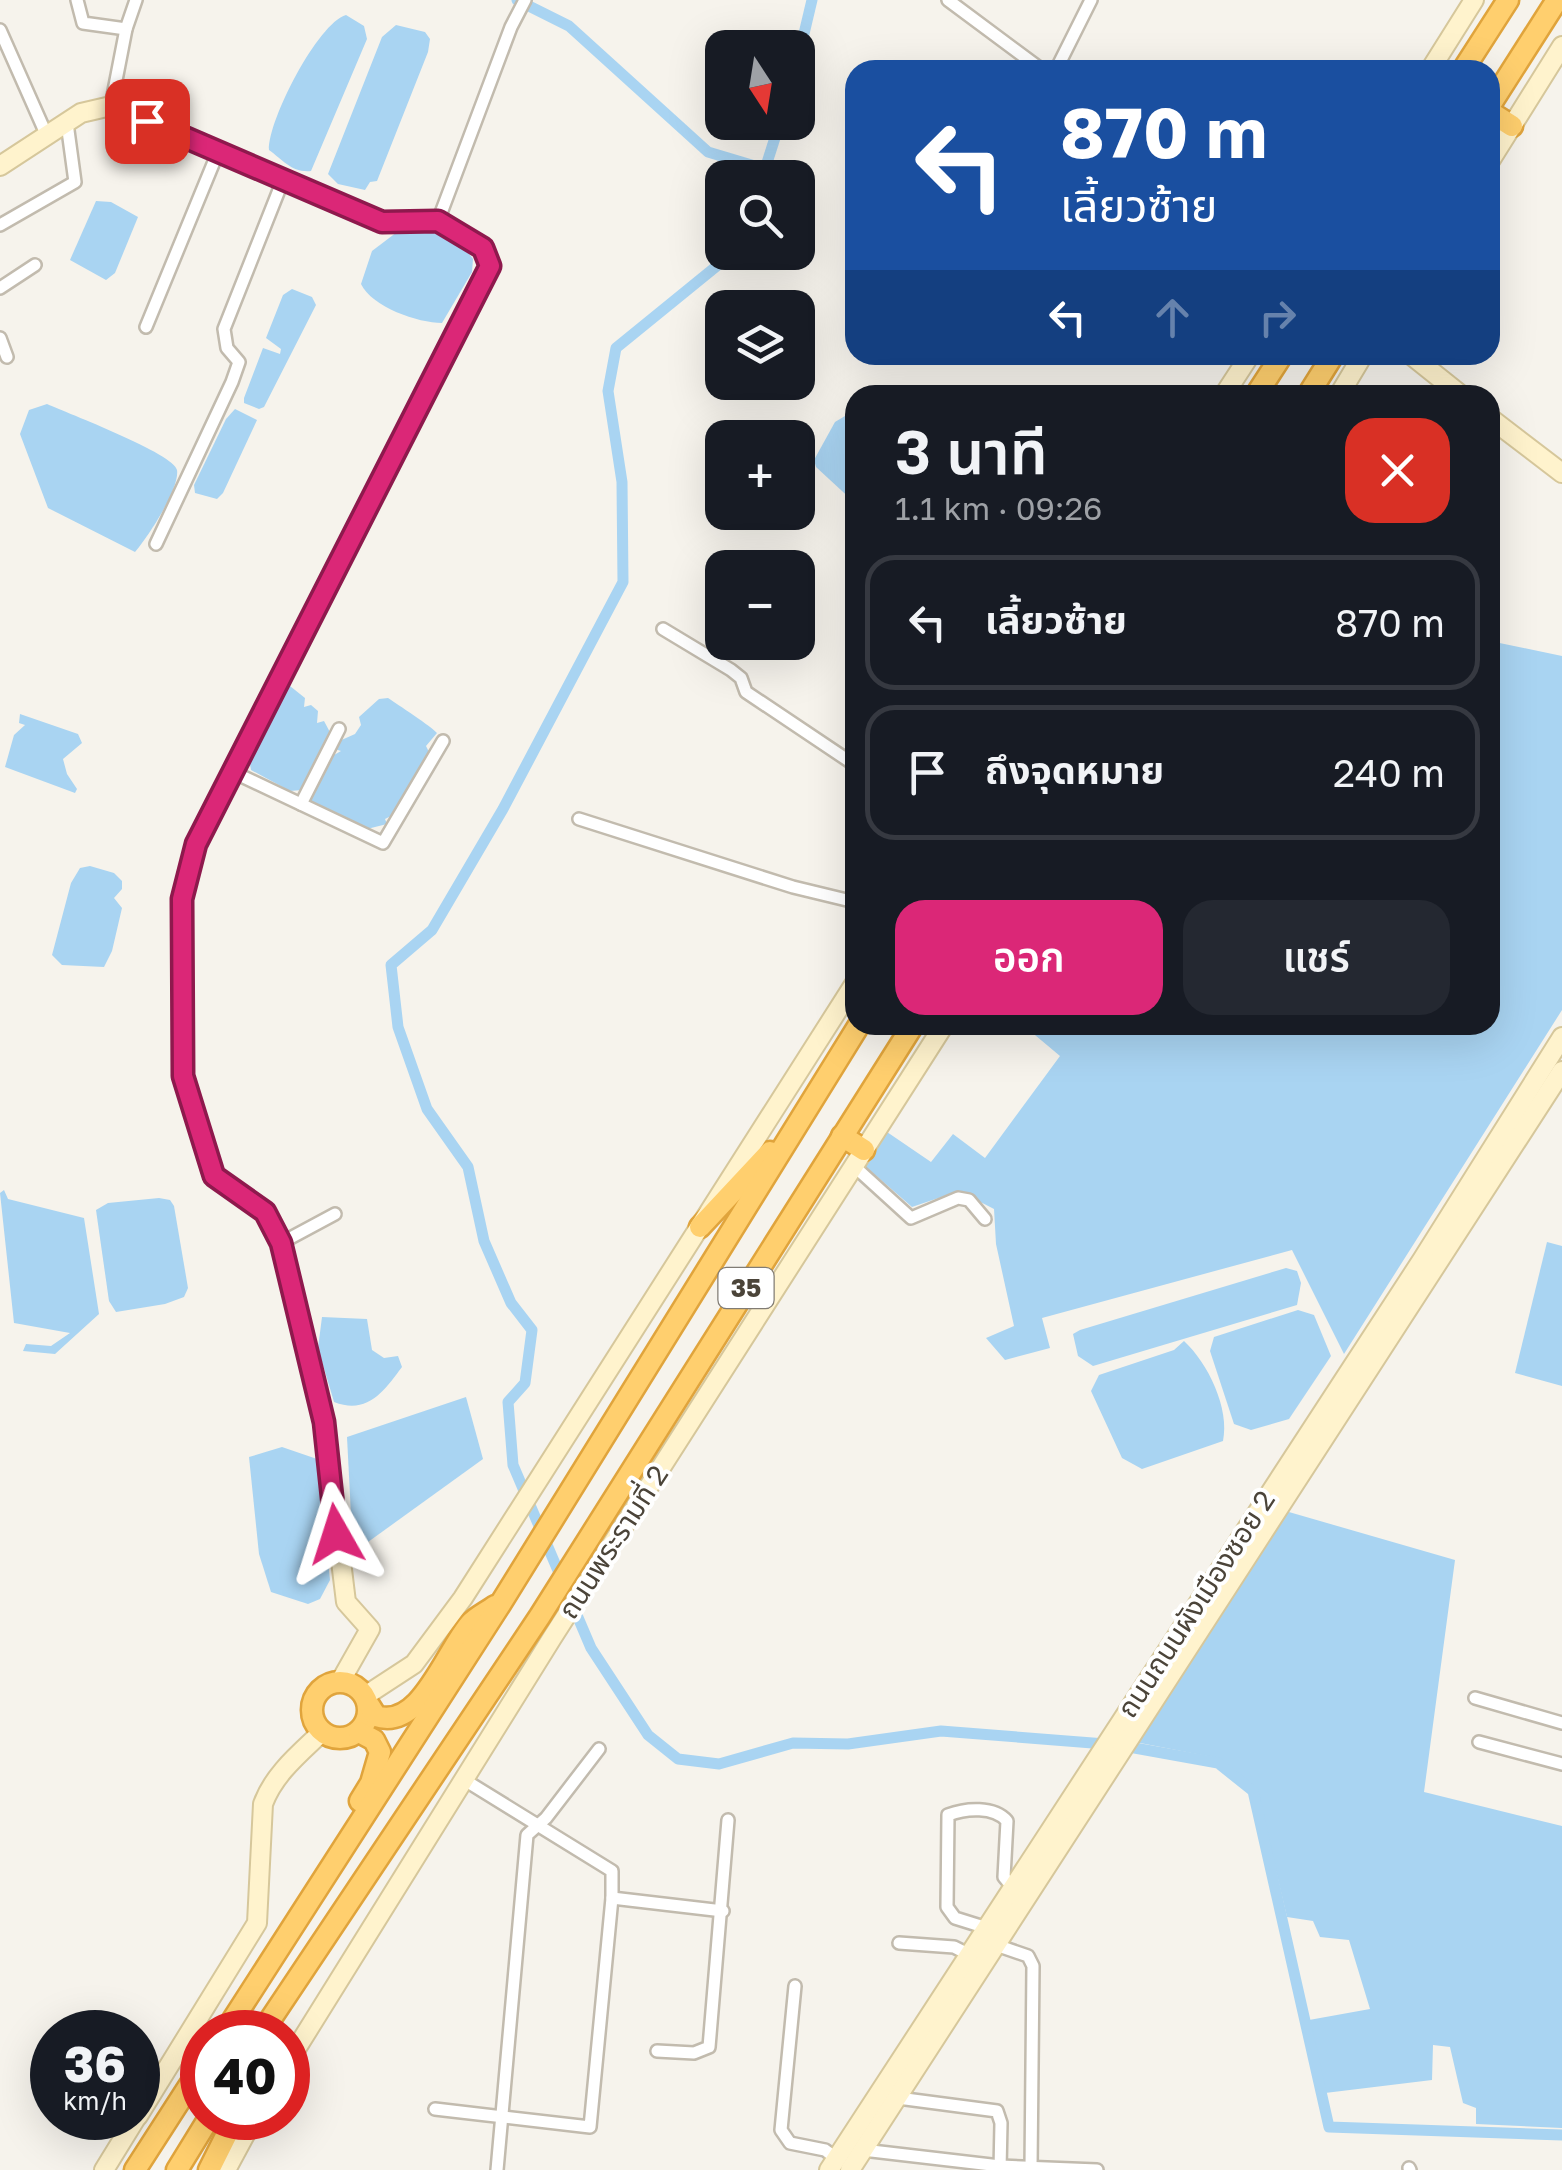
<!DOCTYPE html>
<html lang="th">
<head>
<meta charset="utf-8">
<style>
  body { margin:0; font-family:"Golos Text","Noto Sans Thai",sans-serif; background:#242831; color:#f1f3f6; height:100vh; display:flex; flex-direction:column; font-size:38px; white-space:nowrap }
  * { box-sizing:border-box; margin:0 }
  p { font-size:32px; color:#9ea1a6 }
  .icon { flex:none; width:55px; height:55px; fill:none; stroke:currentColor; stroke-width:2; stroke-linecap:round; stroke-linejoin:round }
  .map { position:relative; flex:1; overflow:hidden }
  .drawer { position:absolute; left:845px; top:385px; width:655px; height:650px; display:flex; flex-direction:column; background:#171b24; border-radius:30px; box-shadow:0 10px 40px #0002 }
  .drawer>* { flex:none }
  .hud { position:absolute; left:845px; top:60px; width:655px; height:305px; border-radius:30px; box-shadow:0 10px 40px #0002; background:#1a4fa0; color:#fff; overflow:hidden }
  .needle { width:65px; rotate:168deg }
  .buttons { position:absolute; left:705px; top:30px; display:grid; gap:20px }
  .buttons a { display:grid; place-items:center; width:110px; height:110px; border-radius:20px; background:#171b24; box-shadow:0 10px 40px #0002; font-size:50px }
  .speed { position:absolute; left:30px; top:2010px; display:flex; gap:20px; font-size:50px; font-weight:700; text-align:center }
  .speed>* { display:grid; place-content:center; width:130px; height:130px; border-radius:50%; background:#171b24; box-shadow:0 10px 40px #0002; line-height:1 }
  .speed small { font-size:25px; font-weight:400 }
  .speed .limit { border:15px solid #d22; background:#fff; color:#111 }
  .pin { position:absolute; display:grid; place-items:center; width:85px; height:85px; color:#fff; margin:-42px; border-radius:20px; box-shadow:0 5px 15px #0006 }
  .me { position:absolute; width:110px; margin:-55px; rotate:354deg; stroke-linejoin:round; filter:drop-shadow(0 0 8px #0008) }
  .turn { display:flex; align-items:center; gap:35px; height:210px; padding:0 50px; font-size:45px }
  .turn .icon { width:130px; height:130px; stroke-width:2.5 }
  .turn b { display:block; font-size:70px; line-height:85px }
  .lanes { display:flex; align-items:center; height:95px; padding:0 50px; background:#0003; justify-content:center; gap:50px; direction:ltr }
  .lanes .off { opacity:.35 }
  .round { display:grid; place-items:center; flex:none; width:105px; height:105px; border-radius:30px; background:#242831 }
  .headline { display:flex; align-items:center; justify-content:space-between; height:170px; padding:0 50px }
  h1 { font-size:60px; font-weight:600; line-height:75px }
  .cta { display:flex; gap:20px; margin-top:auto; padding:20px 50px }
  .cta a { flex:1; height:115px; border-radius:30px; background:#db2777; color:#fff; font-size:40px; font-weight:600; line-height:115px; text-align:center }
  .cta a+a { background:#242831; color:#f1f3f6 }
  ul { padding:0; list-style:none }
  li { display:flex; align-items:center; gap:30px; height:135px; margin:0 20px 15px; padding:0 30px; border:5px solid #363941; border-radius:30px }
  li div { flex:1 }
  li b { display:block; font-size:38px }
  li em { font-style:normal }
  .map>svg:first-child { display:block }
  .water { fill:#a9d4f2 }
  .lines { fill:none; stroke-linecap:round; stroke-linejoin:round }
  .canal { stroke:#a9d4f2; stroke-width:11 }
  .street-casing { stroke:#c2bbae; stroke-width:16 }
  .secondary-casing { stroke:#d6c79b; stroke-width:22 }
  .highway-casing { stroke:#e0a43c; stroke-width:25 }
  .street { stroke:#fff; stroke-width:11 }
  .secondary { stroke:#fff3cd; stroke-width:18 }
  .highway { stroke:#ffcf6e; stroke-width:20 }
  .route-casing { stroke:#8e194d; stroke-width:25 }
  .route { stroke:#db2777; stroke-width:18 }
  .labels { text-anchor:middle; stroke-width:8; stroke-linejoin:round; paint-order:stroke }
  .shield { fill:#fff; stroke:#817c74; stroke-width:2.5 }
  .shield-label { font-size:25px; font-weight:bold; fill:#4b4439 }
  .street-label { font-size:28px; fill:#4b4439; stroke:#fff }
</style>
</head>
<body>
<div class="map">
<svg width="1562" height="2170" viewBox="0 0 1562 2170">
  <rect width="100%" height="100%" fill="#f6f3ec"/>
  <!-- water -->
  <g class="water">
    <path d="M346,15l18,11 3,13 -56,132c-19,2 -28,-11 -42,-21 -1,-30 49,-127 77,-135z"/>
    <polygon points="396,25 425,32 430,39 428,52 377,181 370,182 365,190 338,184 328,174 382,37"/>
    <polygon points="96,201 111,202 138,217 115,273 106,280 70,260"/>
    <path d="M401,229c27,-1 56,7 72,30l-1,13 -30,51c-24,0 -70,-16 -81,-39l11,-33z"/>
    <polygon points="292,289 312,297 316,305 264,407 259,409 244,403 244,398 263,348 280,354 281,349 266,338 283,295"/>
    <path d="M47,404c20,9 128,50 130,66 3,19 -30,68 -42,82l-87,-44 -28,-74 9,-24z"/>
    <polygon points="235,409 257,420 223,493 217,499 195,493 194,485 226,419"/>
    <polygon points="855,410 855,503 816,467 814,460 835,422"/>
    <polygon points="1490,641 1562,656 1562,1010 1344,1354 1292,1250 1042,1318 1050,1348 1005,1360 986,1338 1014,1326 996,1244 994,1209 959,1191 912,1207 865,1166 887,1132 931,1162 953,1134 985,1158 1060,1056 1023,1025 1490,1025"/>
    <polygon points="290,686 305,698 304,707 311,705 318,711 317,723 324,721 332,736 302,790 290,791 251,770 249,759 283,692"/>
    <path d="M388,698c9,6 44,29 49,35l-11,13 4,8 -39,62 -6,3 2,5 -20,5 -53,-23 -3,-5 16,-42 14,-8 -6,-2 2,-7 18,-8 6,-9 -2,-8 20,-18z"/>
    <polygon points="20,714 78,734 82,743 63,759 67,774 77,789 75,793 5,767 14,735 25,725 19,723"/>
    <polygon points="90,866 114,873 122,881 122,889 114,898 122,908 112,951 104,967 62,965 52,955 71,883 80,868"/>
    <polygon points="4,1190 8,1199 84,1218 99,1314 55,1354 23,1351 26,1344 51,1346 70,1333 14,1323 0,1193"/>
    <polygon points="159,1198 170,1200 174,1206 188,1288 184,1297 165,1304 116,1312 109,1301 96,1210 108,1203"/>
    <polygon points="1547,1242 1562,1246 1562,1386 1515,1373"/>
    <polygon points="1286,1268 1297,1271 1301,1283 1297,1305 1093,1366 1078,1356 1073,1334 1080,1330"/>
    <polygon points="1298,1310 1314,1315 1331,1356 1289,1419 1251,1430 1234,1424 1210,1351 1214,1337"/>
    <path d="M322,1317l45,2 5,31 12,8 14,-2 4,11c-18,24 -34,48 -68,35l-16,-54z"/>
    <path d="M1184,1341c24,22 46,68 39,100l-81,28 -20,-11 -31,-67 8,-16 75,-25z"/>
    <polygon points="466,1397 483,1459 368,1542 359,1543 352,1534 347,1437"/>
    <polygon points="282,1447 317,1459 330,1580 320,1599 308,1604 271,1592 259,1554 249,1457"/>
    <polygon points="1282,1510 1455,1560 1424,1792 1562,1826 1562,2128 1476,2124 1476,2108 1463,2103 1450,2047 1433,2045 1432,2080 1325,2093 1309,2020 1370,2009 1349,1940 1320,1937 1313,1921 1287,1917 1257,1791 1217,1758 1135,1742"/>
  </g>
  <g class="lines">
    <!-- canal -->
    <g class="canal">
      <polyline points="517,0 569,26 708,152 765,169 780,122"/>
      <polyline points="798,59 812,0"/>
      <polyline points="734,252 616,348 608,391 622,482 623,582 503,809 432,930 391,965 398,1027 427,1109 468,1167 484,1241 511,1303 532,1330 525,1383 508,1402 513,1465 591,1648 648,1735 678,1759 719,1764 793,1743 848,1744 941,1731 1118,1745 1218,1763 1253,1791 1329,2127 1562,2135"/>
    </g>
    <!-- street casing -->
    <g class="street-casing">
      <g id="street">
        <polyline points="77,0 83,23 126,29"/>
        <polyline points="948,0 1042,70"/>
        <polyline points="0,30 47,136"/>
        <polyline points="1056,70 1091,0"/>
        <polyline points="111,106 126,29 136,0"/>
        <polyline points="438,221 511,27 525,0"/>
        <polyline points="0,225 75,182 67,123"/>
        <polyline points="0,288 35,265"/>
        <polyline points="146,327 218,152"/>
        <polyline points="0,338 7,357"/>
        <polyline points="156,544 232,382 239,362 227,348 224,329 283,180"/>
        <polyline points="663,629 731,670 741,678 746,692 855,765"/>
        <polyline points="233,772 383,843 443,741"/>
        <polyline points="301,804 339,729"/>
        <polyline points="579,819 793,887 855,902"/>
        <polyline points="855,1167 911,1218 958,1198 969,1200 985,1219"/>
        <polyline points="281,1243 335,1214"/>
        <polyline points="1475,1698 1562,1723"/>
        <polyline points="1479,1742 1562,1764"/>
        <polyline points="612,1898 723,1911"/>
        <path d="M987,1928l-32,-10 -8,-11 1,-92c18,-7 46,-9 59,6l-3,56 9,11"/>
        <polyline points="899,1943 954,1947 970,1955"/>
        <polyline points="996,1945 1028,1956 1033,1966 1031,2168"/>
        <polyline points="795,1986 781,2130 790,2143 825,2150 837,2159"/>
        <polyline points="657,2051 694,2053 709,2047 728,1820"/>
        <polyline points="898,2098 997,2111 1001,2123 1000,2170"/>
        <polyline points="435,2109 590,2127 612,1898 612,1871 463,1779"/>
        <polyline points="863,2150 1000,2166 1097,2170"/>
        <polyline points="1409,2168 1410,2170"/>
        <polyline points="497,2170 527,1835 546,1818 599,1749"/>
      </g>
    </g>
    <!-- secondary casing -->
    <g class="secondary-casing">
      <g id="secondary">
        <polyline points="1430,70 1474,0"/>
        <polyline points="1490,161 1562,46"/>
        <polyline points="0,166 81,113 111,106 382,222 438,221 483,249 490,266 196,844 182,899 183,1076 213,1176 265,1212 281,1243 324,1422 346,1602 370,1629 340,1682"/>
        <polyline points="1411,355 1461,395"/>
        <polyline points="1224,395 1250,355"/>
        <polyline points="1339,395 1363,355"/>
        <polyline points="1490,418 1562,473"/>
        <polyline points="365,1696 414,1664 463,1598 855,983"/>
        <polyline points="288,2062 552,1638 944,1025"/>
        <path d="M138,2116l119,-193 6,-119c11,-30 36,-50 59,-72"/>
        <polyline points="104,2170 136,2118"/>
        <polyline points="226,2170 254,2118"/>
        <polyline points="829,2170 1422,1260 1562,1037"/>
        <polyline points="850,2170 1562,1071"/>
      </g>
    </g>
    <!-- highway casing -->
    <g class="highway-casing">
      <g id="highway">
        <polyline points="1463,70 1508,0"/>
        <polyline points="1490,105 1557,0"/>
        <polyline points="1490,112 1512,126"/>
        <polyline points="1256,395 1282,355"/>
        <polyline points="1308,395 1333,355"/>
        <polyline points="842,1136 864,1150"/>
        <polyline points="700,1227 770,1152"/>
        <circle cx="340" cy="1710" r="28"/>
        <path d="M369,1705l7,11c44,15 69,-63 94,-92 6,-7 17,-12 25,-18"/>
        <polyline points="359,1732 374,1740 380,1752 371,1783 360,1801"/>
        <polyline points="225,2032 501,1603 859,1025"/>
        <polyline points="262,2032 540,1616 913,1025"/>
        <polyline points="135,2170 202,2066"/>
        <polyline points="177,2170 209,2118"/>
        <polyline points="209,2170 235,2118"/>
      </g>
    </g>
    <!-- street -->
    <use href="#street" class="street"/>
    <!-- secondary -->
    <use href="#secondary" class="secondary"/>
    <!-- highway -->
    <use href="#highway" class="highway"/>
  </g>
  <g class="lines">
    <!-- route casing -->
    <g class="route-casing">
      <polyline id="route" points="147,121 382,222 438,221 483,248 490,266 196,844 182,899 183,1076 214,1176 265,1212 281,1243 324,1422 336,1534"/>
    </g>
    <!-- route -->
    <use href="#route" class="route"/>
  </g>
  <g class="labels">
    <!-- shield labels -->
    <rect class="shield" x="718.5" y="1268" width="55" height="40" rx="8"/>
    <g class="shield-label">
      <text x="746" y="1297">35</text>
    </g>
    <!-- street labels -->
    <g class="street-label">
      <text transform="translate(613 1542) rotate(-57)" y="10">ถนนพระรามที่ 2</text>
      <text transform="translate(1196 1604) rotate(-57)" y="10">ถนนถนนผังเมืองซอย 2</text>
    </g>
  </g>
</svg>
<div class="buttons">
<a><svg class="needle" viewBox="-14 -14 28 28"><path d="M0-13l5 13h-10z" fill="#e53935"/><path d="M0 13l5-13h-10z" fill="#9ea1a6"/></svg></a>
<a><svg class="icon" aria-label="search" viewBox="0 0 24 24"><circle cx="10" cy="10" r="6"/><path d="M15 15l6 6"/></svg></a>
<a><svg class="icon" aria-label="layers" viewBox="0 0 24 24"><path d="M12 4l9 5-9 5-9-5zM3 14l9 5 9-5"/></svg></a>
<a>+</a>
<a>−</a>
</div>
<div class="speed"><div>36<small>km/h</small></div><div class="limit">40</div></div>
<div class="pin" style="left:147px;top:121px;background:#d93025"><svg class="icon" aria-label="arrive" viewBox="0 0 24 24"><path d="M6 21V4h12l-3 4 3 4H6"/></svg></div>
<svg class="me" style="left:336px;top:1534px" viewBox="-20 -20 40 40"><path d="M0-17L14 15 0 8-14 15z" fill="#db2777" stroke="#fff" stroke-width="4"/></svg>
<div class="hud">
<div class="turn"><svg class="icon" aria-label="left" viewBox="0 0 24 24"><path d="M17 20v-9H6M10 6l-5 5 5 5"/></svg><div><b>870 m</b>เลี้ยวซ้าย</div></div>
<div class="lanes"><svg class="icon" aria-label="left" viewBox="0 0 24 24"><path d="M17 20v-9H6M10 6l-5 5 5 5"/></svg><svg class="icon off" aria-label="ahead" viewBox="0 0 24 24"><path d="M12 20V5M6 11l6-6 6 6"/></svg><svg class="icon off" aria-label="right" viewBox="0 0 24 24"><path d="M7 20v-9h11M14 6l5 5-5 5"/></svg></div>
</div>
<section class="drawer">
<div class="headline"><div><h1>3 นาที</h1><p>1.1 km · 09:26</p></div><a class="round" style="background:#d93025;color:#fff"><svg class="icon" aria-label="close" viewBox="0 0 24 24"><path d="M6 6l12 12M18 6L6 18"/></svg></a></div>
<ul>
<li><svg class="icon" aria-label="left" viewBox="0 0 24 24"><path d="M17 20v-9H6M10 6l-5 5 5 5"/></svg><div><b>เลี้ยวซ้าย</b></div><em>870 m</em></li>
<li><svg class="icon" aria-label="arrive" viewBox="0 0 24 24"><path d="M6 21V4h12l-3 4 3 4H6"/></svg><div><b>ถึงจุดหมาย</b></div><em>240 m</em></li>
</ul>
<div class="cta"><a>ออก</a><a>แชร์</a></div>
</section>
</div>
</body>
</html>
